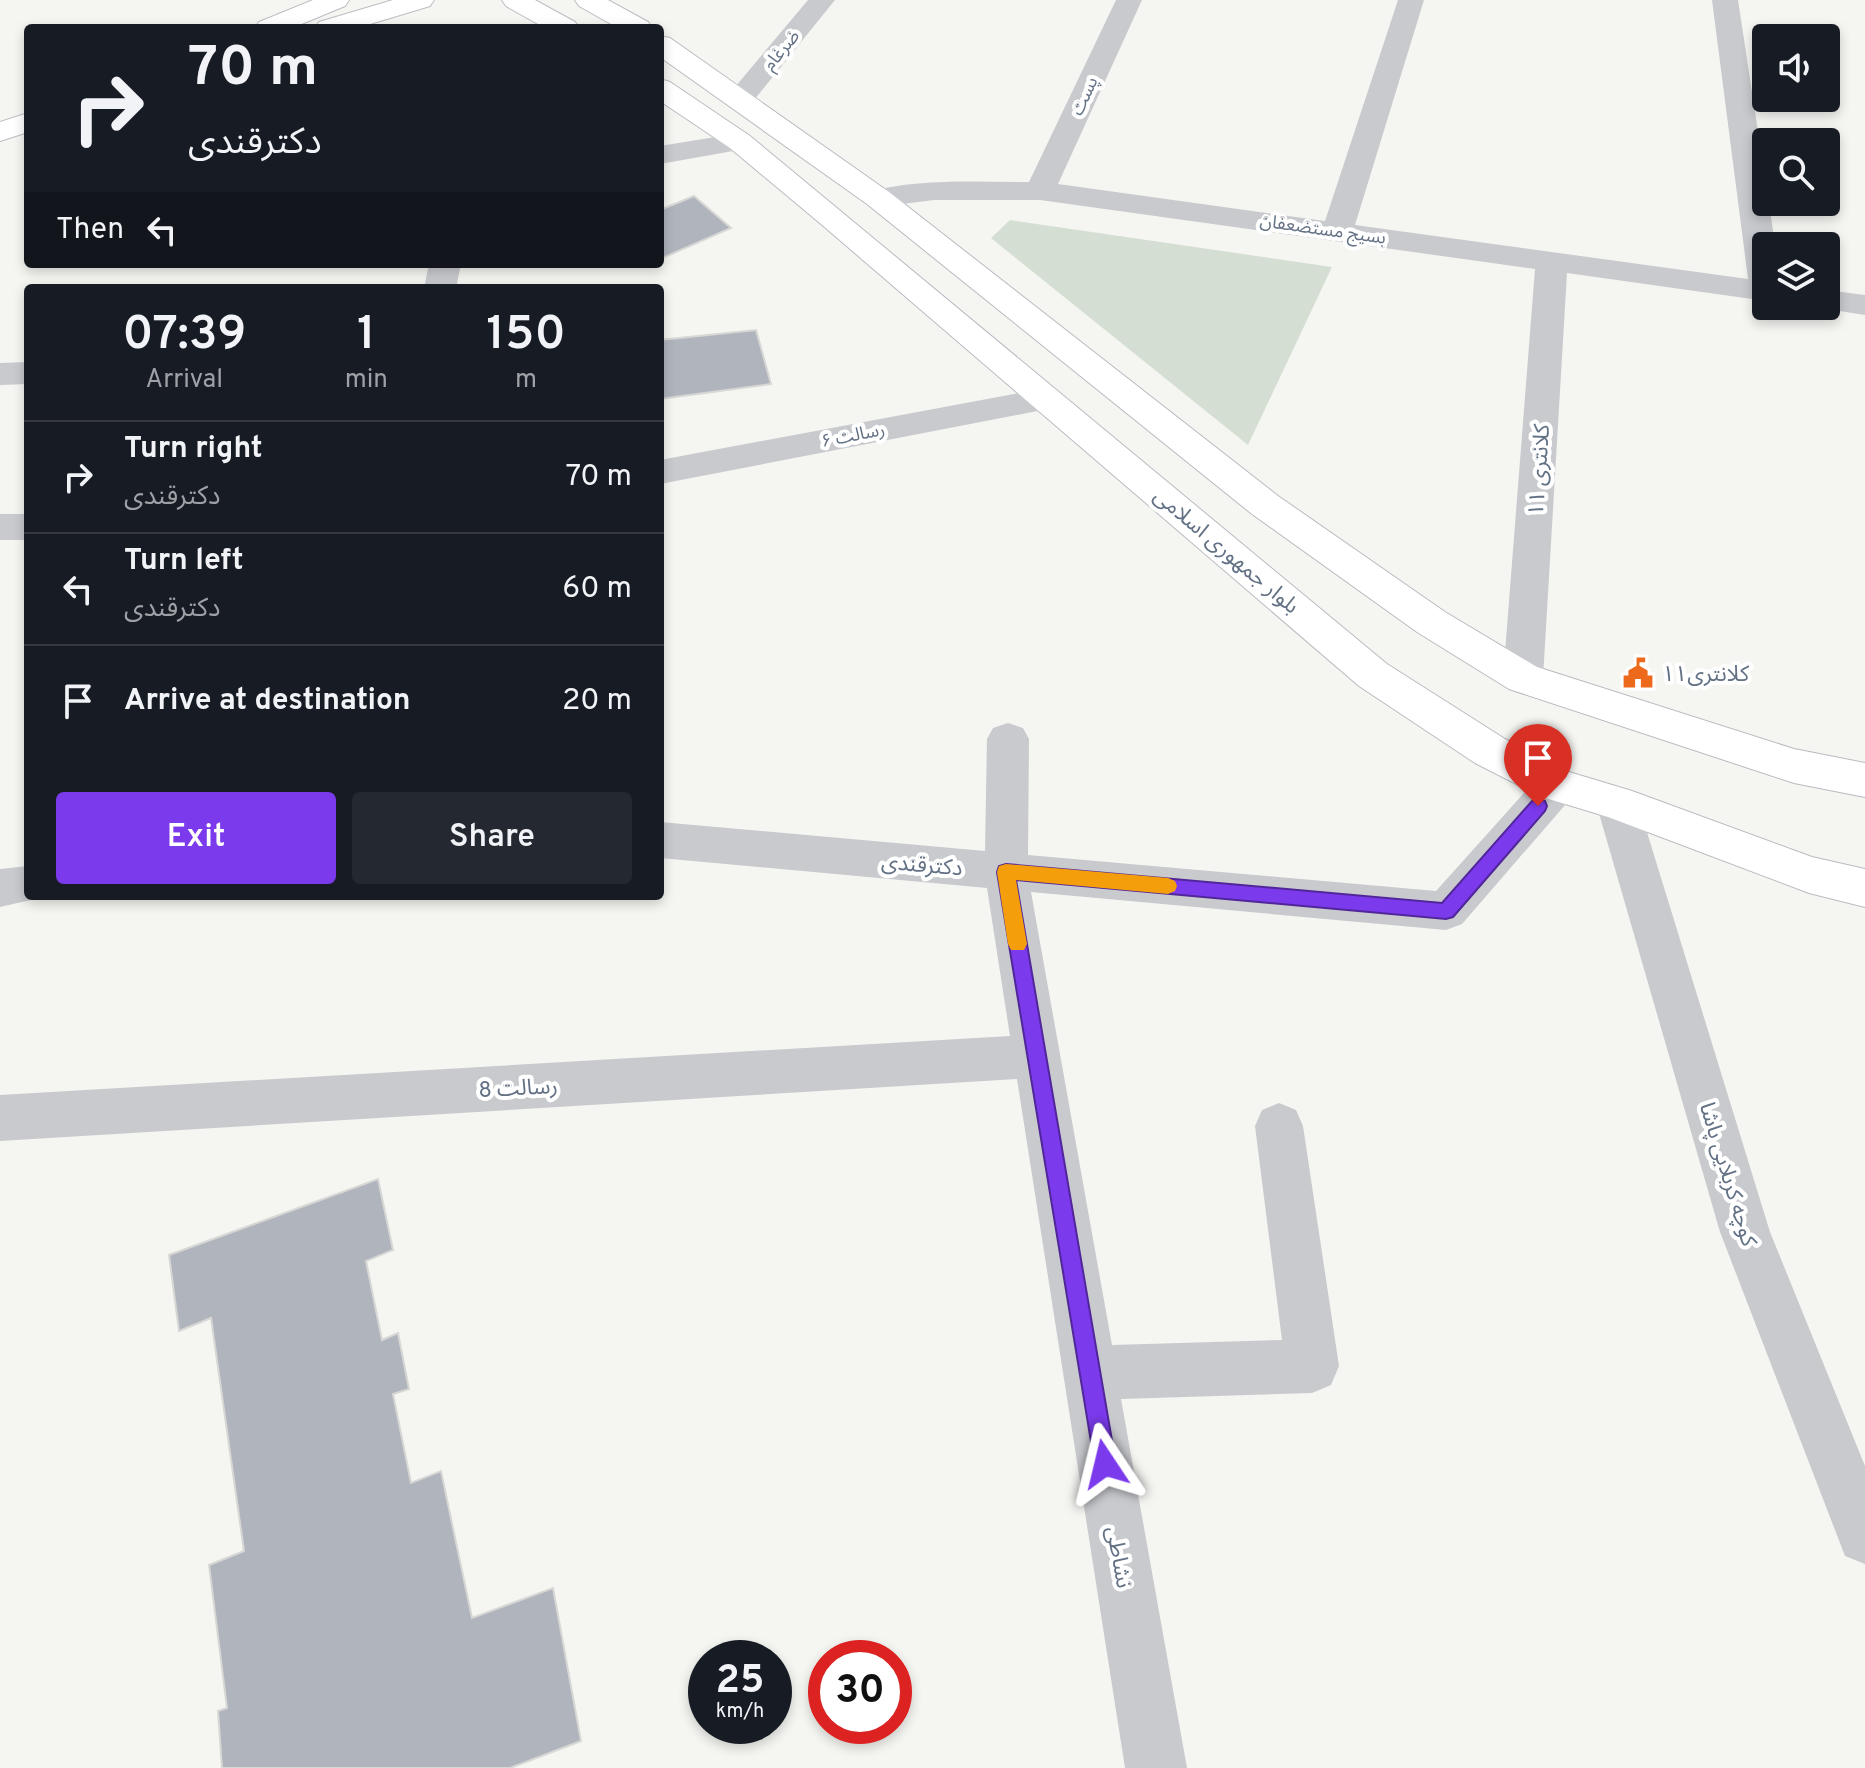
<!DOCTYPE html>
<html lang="en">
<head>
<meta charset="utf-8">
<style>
  body { margin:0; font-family:Overpass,"Noto Sans Arabic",sans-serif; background:#242831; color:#f1f3f6; height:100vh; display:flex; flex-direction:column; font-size:30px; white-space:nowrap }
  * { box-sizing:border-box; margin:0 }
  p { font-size:26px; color:#9ea1a6 }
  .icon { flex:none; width:44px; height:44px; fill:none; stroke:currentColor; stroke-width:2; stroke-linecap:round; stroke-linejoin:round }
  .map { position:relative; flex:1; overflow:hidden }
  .drawer { position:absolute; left:24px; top:284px; width:640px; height:616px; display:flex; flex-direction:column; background:#171b24; border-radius:8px; box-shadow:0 4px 12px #0003 }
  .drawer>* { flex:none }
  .banner { position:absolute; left:24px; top:24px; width:640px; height:244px; border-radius:8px; box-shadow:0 4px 12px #0003; background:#171b24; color:#f1f3f6; overflow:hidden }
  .buttons { position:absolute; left:1752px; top:24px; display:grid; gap:16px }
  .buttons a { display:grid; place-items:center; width:88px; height:88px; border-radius:8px; background:#171b24; box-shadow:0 4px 12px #0003; font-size:40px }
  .speed { position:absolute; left:688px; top:1640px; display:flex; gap:16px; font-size:40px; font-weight:700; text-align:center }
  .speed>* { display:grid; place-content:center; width:104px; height:104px; border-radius:50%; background:#171b24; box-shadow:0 4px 12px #0003; line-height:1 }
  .speed small { font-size:20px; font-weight:400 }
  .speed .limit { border:12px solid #d22; background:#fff; color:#111 }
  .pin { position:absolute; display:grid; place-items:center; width:68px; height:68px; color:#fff; margin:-82px -34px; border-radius:50% 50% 50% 0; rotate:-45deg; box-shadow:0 0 8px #0007 }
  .pin .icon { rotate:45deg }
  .me { position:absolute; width:88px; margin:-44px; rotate:350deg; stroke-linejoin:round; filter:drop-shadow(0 0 6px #0008) }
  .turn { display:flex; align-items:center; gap:28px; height:168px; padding:0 32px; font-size:36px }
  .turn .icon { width:104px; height:104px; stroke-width:2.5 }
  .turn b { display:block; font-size:56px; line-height:68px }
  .then { display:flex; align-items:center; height:76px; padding:0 32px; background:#0003; gap:16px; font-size:30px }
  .eta { display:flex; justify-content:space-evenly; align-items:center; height:136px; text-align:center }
  .eta b { font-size:48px; font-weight:600; line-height:56px }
  .cta { display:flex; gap:16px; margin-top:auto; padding:16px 32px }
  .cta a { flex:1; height:92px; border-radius:8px; background:#7c3aed; color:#fff; font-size:32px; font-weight:600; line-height:92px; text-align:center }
  .cta a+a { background:#242831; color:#f1f3f6 }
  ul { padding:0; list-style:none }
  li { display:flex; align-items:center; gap:24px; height:112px; padding:0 32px; border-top:2px solid #363941 }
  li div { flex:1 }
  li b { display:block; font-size:30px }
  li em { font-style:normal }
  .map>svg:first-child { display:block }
  .green { fill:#d5ded3 }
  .building { fill:#b0b5bd; stroke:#d7d7d5; stroke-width:2 }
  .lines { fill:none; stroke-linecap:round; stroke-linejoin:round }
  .secondary-casing { stroke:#babdc2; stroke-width:2 }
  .primary-casing { stroke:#b8bbc0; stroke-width:2 }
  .minor { fill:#c8cace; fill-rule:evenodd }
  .secondary { fill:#fff; fill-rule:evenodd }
  .primary { fill:#fff; fill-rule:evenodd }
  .route { fill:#7c3aed; stroke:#51269a; stroke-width:2 }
  .slow { fill:#f59e0b }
  .labels { text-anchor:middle; stroke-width:8; stroke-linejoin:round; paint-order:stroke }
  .far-street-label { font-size:18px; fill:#637185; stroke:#fff }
  .street-label { font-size:22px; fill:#637185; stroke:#fff }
  .poi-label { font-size:22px; fill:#637185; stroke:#fff; text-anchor:start }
</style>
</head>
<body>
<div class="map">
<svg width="1865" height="1768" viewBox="0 0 1865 1768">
  <rect width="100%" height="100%" fill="#f5f6f2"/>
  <!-- green -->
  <polygon class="green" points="1010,220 1332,267 1248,445 991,238"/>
  <!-- building -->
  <g class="building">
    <polygon points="694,196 731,228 660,259 660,210"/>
    <polygon points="756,330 771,384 660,399 660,340"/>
    <polygon points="378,1179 393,1250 366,1261 382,1340 398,1333 409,1389 393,1394 411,1483 441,1471 472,1618 553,1588 581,1741 510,1768 222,1768 218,1711 227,1708 209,1565 244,1551 211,1318 179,1331 169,1255"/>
  </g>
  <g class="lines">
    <!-- secondary casing -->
    <g class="secondary-casing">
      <g id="secondary">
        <polygon points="313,0 349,0 345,6 292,28 255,28 259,22"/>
        <polygon points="393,0 434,0 430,6 357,28 315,28 319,22"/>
        <polygon points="28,113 28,132 0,141 0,122"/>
      </g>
    </g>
    <!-- primary casing -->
    <g class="primary-casing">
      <g id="primary">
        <polygon points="502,0 535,0 575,22 579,28 545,28 506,6"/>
        <polygon points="575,0 608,0 648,22 652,28 618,28 579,6"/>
        <polygon points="660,36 670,38 889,192 1278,496 1445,612 1537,667 1794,749 1865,763 1865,797 1794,783 1509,689 1417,632 1252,514 867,204 660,57"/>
        <polygon points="660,79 670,82 750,136 1387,664 1505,739 1569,772 1632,791 1812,857 1865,869 1865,907 1809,893 1608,817 1542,797 1475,763 1359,686 821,224 730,148 660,101"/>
      </g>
    </g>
    <!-- minor -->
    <g class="minor">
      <polygon points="808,0 835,0 750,105 740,108 730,105 726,99 730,93"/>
      <path d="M1116,0h26l-84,184 267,37 73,-221h26l-69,225 393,54 -36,-279h26l28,184v18h3l6,44h-9v55l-199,-28 -24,405 -6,11 -14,4 -14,-4 -6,-11 32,-409 -495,-69h-106l-56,7 -11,-3 -4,-6 4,-6c53,-14 108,-10 162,-10z"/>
      <polygon points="740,133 750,136 755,142 750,148 660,164 660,146"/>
      <polygon points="429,264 461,264 456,288 424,288"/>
      <polygon points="1826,290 1865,295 1865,315 1814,307 1826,306"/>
      <polygon points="28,362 28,384 0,385 0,363"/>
      <polygon points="1046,388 1058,391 1063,399 1058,407 660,484 660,460"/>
      <rect x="0" y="514" width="28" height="26"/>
      <polygon points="1008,723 1023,728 1029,739 1028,855 1436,891 1542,773 1557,768 1572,773 1578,785 1572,797 1462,924 1446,930 1031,892 1112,1345 1282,1340 1255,1126 1262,1110 1279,1103 1296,1110 1303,1126 1339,1366 1331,1385 1312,1393 1121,1399 1187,1768 1125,1768 1017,1079 0,1141 0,1095 1010,1036 987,888 660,858 660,822 985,851 987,739 993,728"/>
      <polygon points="1617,786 1632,791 1638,803 1770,1232 1865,1466 1865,1564 1845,1556 1720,1232 1596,803 1602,791"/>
      <polygon points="28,866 28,896 44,897 0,907 0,869"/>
    </g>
    <!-- secondary -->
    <use href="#secondary" class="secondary"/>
    <!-- primary -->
    <use href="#primary" class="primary"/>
  </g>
  <!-- route -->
  <polygon class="route" points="1538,799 1545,801 1547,806 1545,811 1453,917 1446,919 1016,880 1116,1464 1113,1472 1105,1475 1096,1472 997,872 999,866 1006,864 1442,903 1532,801"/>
  <!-- slow -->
  <polygon class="slow" points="1006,864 1168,878 1175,881 1177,886 1175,891 1168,894 1016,880 1027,944 1024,950 1011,950 1008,944 997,872 999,866"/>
  <!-- icons -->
  <defs>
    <g id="civic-bare" transform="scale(2.4)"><path d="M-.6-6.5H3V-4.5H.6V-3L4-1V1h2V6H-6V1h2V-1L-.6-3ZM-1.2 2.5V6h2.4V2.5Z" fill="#ed691b" stroke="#fff" stroke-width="2.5" paint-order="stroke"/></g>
  </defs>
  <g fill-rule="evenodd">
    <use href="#civic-bare" x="1638" y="673"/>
  </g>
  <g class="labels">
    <!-- far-street labels -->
    <g class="far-street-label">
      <text transform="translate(781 50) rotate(-51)" y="6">ضرغام</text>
      <text transform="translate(1084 96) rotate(-65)" y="6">پست</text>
      <text transform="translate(1323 229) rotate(8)" y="6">بسیج مستضعفان</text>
      <text transform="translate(853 435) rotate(-11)" y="6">رسالت ۶</text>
    </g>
    <!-- street labels -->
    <g class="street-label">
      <text transform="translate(1538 470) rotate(-86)" y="8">کلانتری ۱۱</text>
      <text transform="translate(1227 550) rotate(40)" y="8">بلوار جمهوری اسلامی</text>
      <text transform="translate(922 864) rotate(5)" y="8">دکترقندی</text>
      <text transform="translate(518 1087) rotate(-3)" y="8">رسالت 8</text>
      <text transform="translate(1729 1174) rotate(73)" y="8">کوچه کربلایی پاشا</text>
      <text transform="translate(1120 1557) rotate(80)" y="8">نشاطی</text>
    </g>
    <!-- poi labels -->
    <g class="poi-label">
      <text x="1662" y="681">کلانتری۱۱</text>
    </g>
  </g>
</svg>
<div class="buttons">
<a><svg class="icon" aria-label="sound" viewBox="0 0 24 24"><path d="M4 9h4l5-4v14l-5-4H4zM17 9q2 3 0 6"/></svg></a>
<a><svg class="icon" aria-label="search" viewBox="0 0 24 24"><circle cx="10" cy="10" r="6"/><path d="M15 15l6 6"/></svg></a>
<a><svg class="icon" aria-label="layers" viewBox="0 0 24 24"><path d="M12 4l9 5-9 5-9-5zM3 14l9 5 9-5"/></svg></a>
</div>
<div class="speed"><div>25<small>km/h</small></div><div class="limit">30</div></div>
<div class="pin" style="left:1538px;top:806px;background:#d93025"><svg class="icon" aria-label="arrive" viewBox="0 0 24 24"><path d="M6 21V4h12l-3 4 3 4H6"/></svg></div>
<svg class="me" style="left:1105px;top:1464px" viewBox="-20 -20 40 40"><path d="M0-17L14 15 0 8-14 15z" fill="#7c3aed" stroke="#fff" stroke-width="4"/></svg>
<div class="banner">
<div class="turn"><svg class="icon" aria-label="right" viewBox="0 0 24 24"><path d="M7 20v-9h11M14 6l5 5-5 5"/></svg><div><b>70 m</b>دکترقندی</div></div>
<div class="then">Then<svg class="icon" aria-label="left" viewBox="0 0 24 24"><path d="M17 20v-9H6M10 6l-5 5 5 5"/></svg></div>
</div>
<section class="drawer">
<div class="eta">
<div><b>07:39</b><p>Arrival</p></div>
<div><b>1</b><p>min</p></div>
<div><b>150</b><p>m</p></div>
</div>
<ul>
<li><svg class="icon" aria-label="right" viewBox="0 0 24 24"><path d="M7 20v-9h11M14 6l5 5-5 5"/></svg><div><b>Turn right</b><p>دکترقندی</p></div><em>70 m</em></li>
<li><svg class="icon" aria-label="left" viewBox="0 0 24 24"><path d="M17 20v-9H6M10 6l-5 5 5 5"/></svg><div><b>Turn left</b><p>دکترقندی</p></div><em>60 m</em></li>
<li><svg class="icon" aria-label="arrive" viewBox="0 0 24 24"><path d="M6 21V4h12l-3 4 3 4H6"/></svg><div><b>Arrive at destination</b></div><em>20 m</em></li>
</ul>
<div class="cta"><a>Exit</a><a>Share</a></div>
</section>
</div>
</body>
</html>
